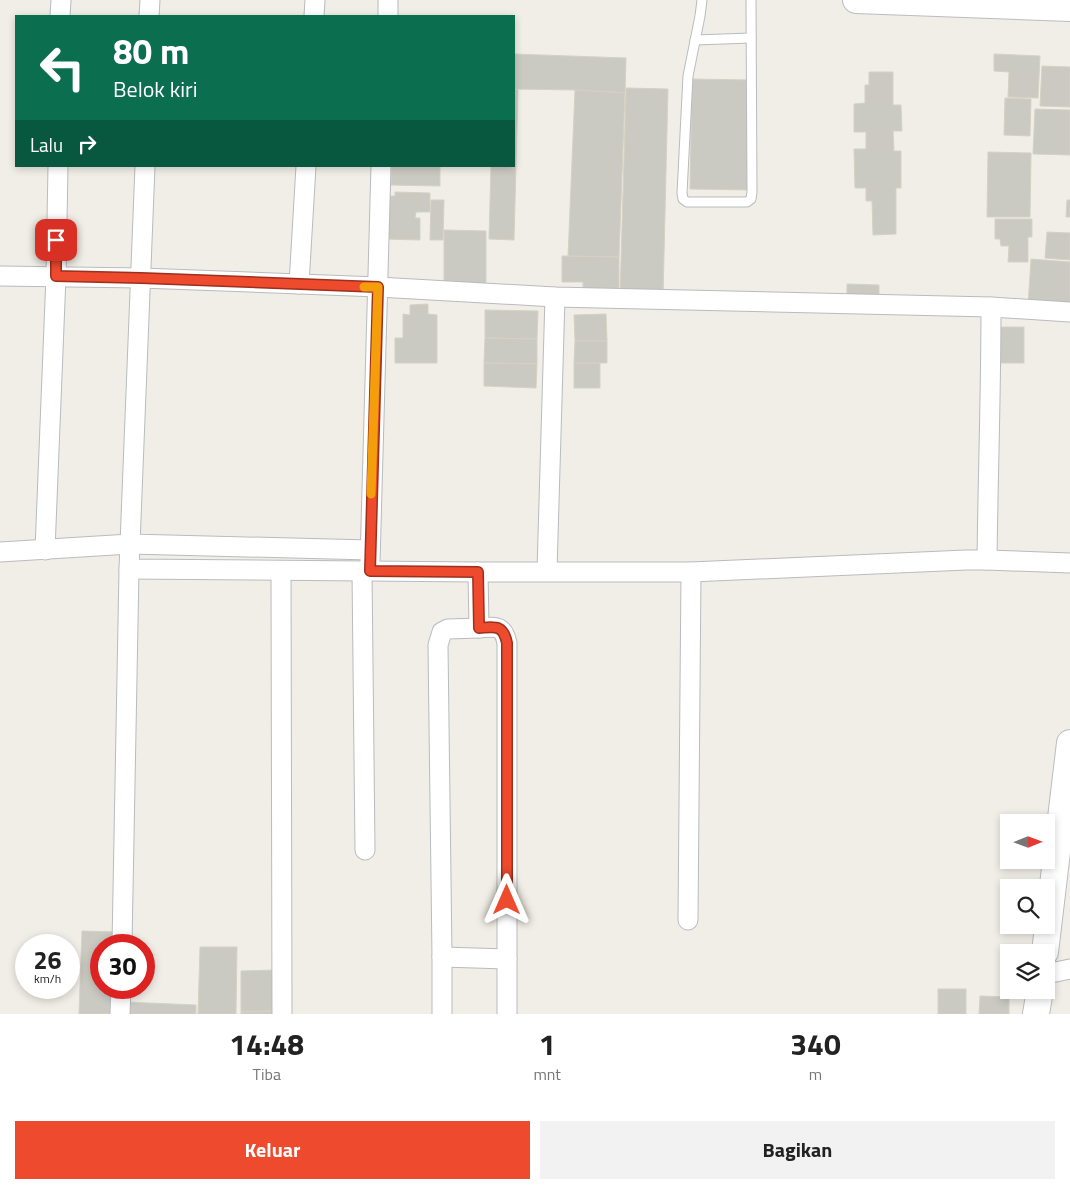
<!DOCTYPE html>
<html lang="id">
<head>
<meta charset="utf-8">
<style>
  body { margin:0; font-family:"Titillium Web",sans-serif; background:#f2f2f2; color:#222; height:100vh; display:flex; flex-direction:column; font-size:19px; white-space:nowrap }
  * { box-sizing:border-box; margin:0 }
  p { font-size:16px; color:#767676 }
  .icon { flex:none; width:28px; height:28px; fill:none; stroke:currentColor; stroke-width:2; stroke-linecap:round; stroke-linejoin:round }
  .map { position:relative; height:1014px; overflow:hidden }
  .details { display:flex; flex-direction:column; background:#fff; flex:1 }
  .details>* { flex:none }
  .hud { position:absolute; left:15px; top:15px; width:500px; height:152px; border-radius:0px; box-shadow:0 2px 8px #0003; background:#0b6e4f; color:#fff; overflow:hidden }
  .needle { width:32px; rotate:89deg }
  .tools { position:absolute; left:1000px; top:814px; display:grid; gap:10px }
  .tools a { display:grid; place-items:center; width:55px; height:55px; border-radius:0px; background:#fff; box-shadow:0 2px 8px #0003; font-size:25px }
  .speed { position:absolute; left:15px; top:934px; display:flex; gap:10px; font-size:25px; font-weight:700; text-align:center }
  .speed>* { display:grid; place-content:center; width:65px; height:65px; border-radius:50%; background:#fff; box-shadow:0 2px 8px #0003; line-height:1 }
  .speed small { font-size:12px; font-weight:400 }
  .speed .limit { border:8px solid #d22; background:#fff; color:#111 }
  .pin { position:absolute; display:grid; place-items:center; width:42px; height:42px; color:#fff; margin:-21px; border-radius:10px; box-shadow:0 2px 8px #0006 }
  .me { position:absolute; width:55px; margin:-28px; rotate:0deg; stroke-linejoin:round; filter:drop-shadow(0 0 4px #0008) }
  .turn { display:flex; align-items:center; gap:18px; height:105px; padding:0 15px; font-size:22px }
  .turn .icon { width:65px; height:65px; stroke-width:2.5 }
  .turn b { display:block; font-size:35px; line-height:42px }
  .then { display:flex; align-items:center; height:48px; padding:0 15px; background:#0003; gap:10px; font-size:19px }
  .eta { display:flex; justify-content:space-evenly; align-items:center; height:85px; text-align:center }
  .eta b { font-size:30px; font-weight:700; line-height:35px }
  .action { display:flex; gap:10px; margin-top:auto; padding:10px 15px }
  .action a { flex:1; height:58px; border-radius:0px; background:#ee4a2e; color:#fff; font-size:20px; font-weight:700; line-height:58px; text-align:center }
  .action a+a { background:#f2f2f2; color:#222 }
  .map>svg:first-child { display:block }
  .building { fill:#cbcac2; stroke:#d5d1c4 }
  .lines { fill:none; stroke-linecap:round; stroke-linejoin:round }
  .lane-casing { stroke:#b8bbc0; stroke-width:11 }
  .street-casing { stroke:#b8bbc0; stroke-width:21 }
  .secondary-casing { stroke:#b9bcc2; stroke-width:28 }
  .lane { stroke:#fff; stroke-width:9 }
  .street { stroke:#fff; stroke-width:19 }
  .secondary { stroke:#fff; stroke-width:26 }
  .route-casing { stroke:#9b301e; stroke-width:12 }
  .route { stroke:#ee4a2e; stroke-width:9 }
  .slow { stroke:#f59e0b; stroke-width:9 }
</style>
</head>
<body>
<div class="map">
<svg width="1070" height="1014" viewBox="0 0 1070 1014">
  <rect width="100%" height="100%" fill="#f0eee6"/>
  <!-- building -->
  <g class="building">
    <polygon points="514,54 626,58 625,93 575,90 514,89"/>
    <polygon points="994,54 1040,56 1038,98 1008,97 1009,72 994,71"/>
    <polygon points="1042,66 1070,67 1070,107 1040,106"/>
    <polygon points="869,72 893,72 893,105 901,105 902,131 893,131 894,151 901,151 901,188 896,188 896,234 873,235 872,201 866,201 866,188 855,188 854,149 866,149 866,132 854,132 854,104 865,103 865,85 869,85"/>
    <polygon points="692,79 750,80 748,190 690,189"/>
    <polygon points="626,88 668,89 663,298 620,297"/>
    <polygon points="514,89 518,90 514,240 489,239 491,166 514,166"/>
    <polygon points="575,90 625,93 619,257 568,256"/>
    <polygon points="1005,98 1031,99 1030,136 1004,135"/>
    <polygon points="1035,109 1070,110 1070,155 1033,154"/>
    <polygon points="988,152 1031,153 1030,217 987,217"/>
    <polygon points="392,166 440,166 440,186 391,185"/>
    <polygon points="395,192 430,193 430,212 416,212 415,218 420,218 420,240 382,239 382,196 395,196"/>
    <polygon points="431,200 444,200 443,240 430,240"/>
    <polygon points="1067,200 1070,200 1070,217 1066,217"/>
    <polygon points="995,219 1032,219 1032,237 1028,237 1028,262 1008,262 1009,246 1001,246 1000,239 995,239"/>
    <polygon points="444,230 486,231 486,290 444,290"/>
    <polygon points="1047,232 1070,233 1070,260 1045,258"/>
    <polygon points="562,256 619,257 619,297 583,296 583,282 562,282"/>
    <polygon points="1031,259 1070,262 1070,309 1028,306"/>
    <polygon points="847,284 879,285 879,304 847,303"/>
    <polygon points="428,304 428,314 437,315 437,363 395,363 395,338 403,338 403,314 410,315 410,305"/>
    <polygon points="485,310 538,311 537,339 485,338"/>
    <polygon points="606,314 607,341 575,341 574,315"/>
    <rect x="992" y="327" width="32" height="36"/>
    <polygon points="485,338 537,339 537,364 484,363"/>
    <polygon points="575,341 607,341 607,363 574,363"/>
    <polygon points="484,363 537,364 536,388 484,386"/>
    <rect x="574" y="363" width="26" height="25"/>
    <polygon points="82,931 120,932 120,945 101,945 101,988 119,988 118,1014 79,1014"/>
    <polygon points="200,947 237,947 236,1014 198,1014"/>
    <polygon points="274,970 275,1011 241,1012 241,971"/>
    <rect x="938" y="989" width="28" height="25"/>
    <polygon points="980,996 1009,997 1009,1014 979,1014"/>
    <polygon points="125,1002 196,1005 196,1014 124,1014"/>
    <polygon points="275,1011 275,1014 241,1014 241,1012"/>
  </g>
  <g class="lines">
    <!-- lane casing -->
    <g class="lane-casing">
      <g id="lane">
        <polyline points="702,0 700,16 688,76 682,193 683,199 687,202 747,202 751,199 752,192 751,0"/>
        <polyline points="695,40 751,38"/>
      </g>
    </g>
    <!-- street casing -->
    <g class="street-casing">
      <g id="street">
        <polyline points="60,16 61,0"/>
        <polyline points="149,16 150,0"/>
        <polyline points="314,16 315,0"/>
        <polyline points="388,16 388,0"/>
        <polyline points="145,166 130,544 370,550"/>
        <polyline points="0,276 141,278 378,287 555,297 991,307"/>
        <polyline points="299,284 306,166"/>
        <polyline points="45,550 56,276 58,166"/>
        <path d="M0,552l130,-8 -1,25 349,3h213l275,-12h21c1,-84 4,-168 4,-253l79,5"/>
        <polyline points="987,560 1070,563"/>
        <polyline points="370,562 381,166"/>
        <polyline points="281,571 282,1014"/>
        <polyline points="362,571 365,850"/>
        <polyline points="547,571 555,297"/>
        <path d="M478,572l1,56c16,-1 24,-4 28,15v371"/>
        <polyline points="688,920 691,572"/>
        <polyline points="122,945 129,569"/>
        <polyline points="442,957 507,959"/>
        <polyline points="1046,974 1070,969"/>
        <polyline points="120,1014 121,988"/>
        <polyline points="442,1014 442,957 438,645 442,632 448,629 479,628"/>
      </g>
    </g>
    <!-- secondary casing -->
    <g class="secondary-casing">
      <g id="secondary">
        <polyline points="856,0 1070,8"/>
        <polyline points="1045,952 1070,743"/>
        <polyline points="1036,1014 1040,990"/>
      </g>
    </g>
    <!-- lane -->
    <use href="#lane" class="lane"/>
    <!-- street -->
    <use href="#street" class="street"/>
    <!-- secondary -->
    <use href="#secondary" class="secondary"/>
  </g>
  <g class="lines">
    <!-- route casing -->
    <g class="route-casing">
      <path id="route" d="M56,240v36l85,2 237,9 -8,284 108,1 1,56c16,-1 24,-4 28,15v257"/>
    </g>
    <!-- route -->
    <use href="#route" class="route"/>
    <!-- slow -->
    <polyline class="slow" points="364,287 378,287 371,494"/>
  </g>
</svg>
<div class="tools">
<a><svg class="needle" viewBox="-14 -14 28 28"><path d="M0-13l5 13h-10z" fill="#e53935"/><path d="M0 13l5-13h-10z" fill="#767676"/></svg></a>
<a><svg class="icon" aria-label="search" viewBox="0 0 24 24"><circle cx="10" cy="10" r="6"/><path d="M15 15l6 6"/></svg></a>
<a><svg class="icon" aria-label="layers" viewBox="0 0 24 24"><path d="M12 4l9 5-9 5-9-5zM3 14l9 5 9-5"/></svg></a>
</div>
<div class="speed"><div>26<small>km/h</small></div><div class="limit">30</div></div>
<div class="pin" style="left:56px;top:240px;background:#d93025"><svg class="icon" aria-label="arrive" viewBox="0 0 24 24"><path d="M6 21V4h12l-3 4 3 4H6"/></svg></div>
<svg class="me" style="left:507px;top:900px" viewBox="-20 -20 40 40"><path d="M0-17L14 15 0 8-14 15z" fill="#ee4a2e" stroke="#fff" stroke-width="4"/></svg>
<div class="hud">
<div class="turn"><svg class="icon" aria-label="left" viewBox="0 0 24 24"><path d="M17 20v-9H6M10 6l-5 5 5 5"/></svg><div><b>80 m</b>Belok kiri</div></div>
<div class="then">Lalu<svg class="icon" aria-label="right" viewBox="0 0 24 24"><path d="M7 20v-9h11M14 6l5 5-5 5"/></svg></div>
</div>
</div>
<section class="details">
<div class="eta">
<div><b>14:48</b><p>Tiba</p></div>
<div><b>1</b><p>mnt</p></div>
<div><b>340</b><p>m</p></div>
</div>
<div class="action"><a>Keluar</a><a>Bagikan</a></div>
</section>
</body>
</html>
